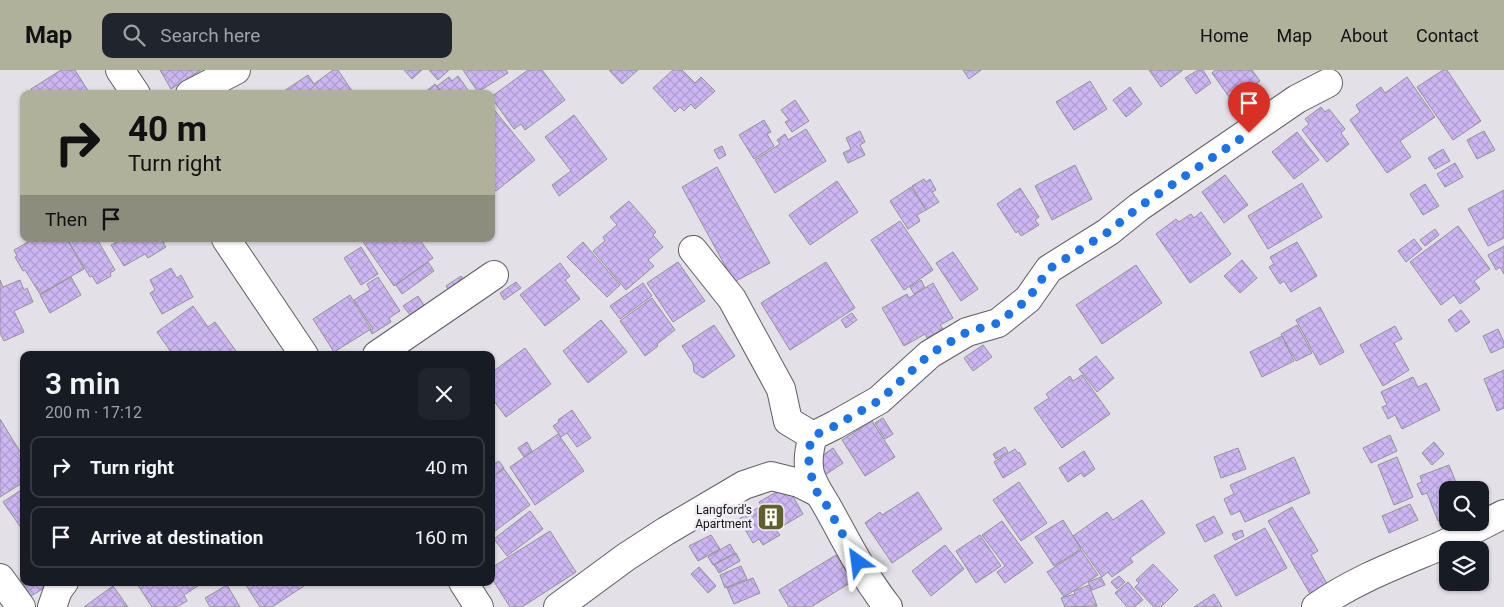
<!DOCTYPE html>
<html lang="en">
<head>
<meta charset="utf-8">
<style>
  body { margin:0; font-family:Roboto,sans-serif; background:#20242c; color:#f1f3f6; height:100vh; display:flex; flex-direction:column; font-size:19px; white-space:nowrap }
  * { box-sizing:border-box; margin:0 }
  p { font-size:16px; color:#9ea1a6 }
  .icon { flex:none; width:28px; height:28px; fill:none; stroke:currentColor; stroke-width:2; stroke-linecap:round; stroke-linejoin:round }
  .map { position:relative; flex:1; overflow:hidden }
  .sheet { position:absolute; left:20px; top:281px; width:475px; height:235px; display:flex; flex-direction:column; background:#171b24; border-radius:10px; box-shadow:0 1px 4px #0004 }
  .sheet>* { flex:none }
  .guide { position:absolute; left:20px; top:20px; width:475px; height:152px; border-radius:10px; box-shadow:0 1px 4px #0004; background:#b0b19b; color:#111; overflow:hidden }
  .controls { position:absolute; left:1439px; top:411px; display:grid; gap:10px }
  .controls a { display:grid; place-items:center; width:50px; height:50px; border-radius:10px; background:#171b24; box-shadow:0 1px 4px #0004; font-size:25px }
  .pin { position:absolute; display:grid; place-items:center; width:42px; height:42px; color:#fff; margin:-51px -21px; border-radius:50% 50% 50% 0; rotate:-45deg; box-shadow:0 0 5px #0007 }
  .pin .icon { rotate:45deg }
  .me { position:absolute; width:55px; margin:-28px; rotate:329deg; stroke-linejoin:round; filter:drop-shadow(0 0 4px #0008) }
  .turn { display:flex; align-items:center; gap:18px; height:105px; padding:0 25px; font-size:22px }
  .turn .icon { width:65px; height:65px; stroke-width:2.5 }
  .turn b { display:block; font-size:35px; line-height:42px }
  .then { display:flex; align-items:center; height:48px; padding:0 25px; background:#0003; gap:10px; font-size:19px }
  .round { display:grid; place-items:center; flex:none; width:52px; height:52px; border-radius:10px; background:#20242c }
  .head { display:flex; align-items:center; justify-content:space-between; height:85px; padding:0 25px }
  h1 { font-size:30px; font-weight:600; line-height:38px }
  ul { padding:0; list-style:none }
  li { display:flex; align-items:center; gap:15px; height:62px; margin:0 10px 8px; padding:0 15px; border:2px solid #363941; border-radius:10px }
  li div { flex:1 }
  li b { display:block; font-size:19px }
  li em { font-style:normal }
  header { display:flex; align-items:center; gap:30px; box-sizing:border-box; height:70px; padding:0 25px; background:#b0b19b; color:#111 }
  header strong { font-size:24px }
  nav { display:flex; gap:28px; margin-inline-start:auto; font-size:18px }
  .search { width:350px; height:45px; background:#20242c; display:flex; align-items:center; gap:12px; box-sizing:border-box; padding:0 18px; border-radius:10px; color:#9ea1a6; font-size:19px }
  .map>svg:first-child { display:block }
  .building { fill:url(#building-cross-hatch); stroke:#949299 }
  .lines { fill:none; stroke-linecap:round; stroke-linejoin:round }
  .minor-casing { stroke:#5f5d64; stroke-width:30 }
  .minor { stroke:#fff; stroke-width:28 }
  .route { stroke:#1a73e8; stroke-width:9; stroke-dasharray:0 16.2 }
  .labels { text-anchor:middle; stroke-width:5; stroke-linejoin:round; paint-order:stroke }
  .poi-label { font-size:12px; fill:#141315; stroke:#f0edf5; text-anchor:end }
</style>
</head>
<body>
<header>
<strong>Map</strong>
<div class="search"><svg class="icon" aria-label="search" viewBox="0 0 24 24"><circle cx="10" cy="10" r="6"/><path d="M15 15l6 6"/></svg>Search here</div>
<nav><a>Home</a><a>Map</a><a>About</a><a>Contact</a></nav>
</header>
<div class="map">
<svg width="1504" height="537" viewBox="0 0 1504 537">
  <defs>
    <pattern id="building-cross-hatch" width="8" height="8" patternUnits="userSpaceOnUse" patternTransform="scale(1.25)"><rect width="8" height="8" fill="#cdb7f3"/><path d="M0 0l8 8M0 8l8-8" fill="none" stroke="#af9ccf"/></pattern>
  </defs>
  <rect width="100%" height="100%" fill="#e3e0e8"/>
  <!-- building -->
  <g class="building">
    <polygon points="61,0 75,0 90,24 34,24 31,19"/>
    <polygon points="160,0 201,0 171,19"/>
    <polygon points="333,0 338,0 354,24 281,23 308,5 314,14"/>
    <polygon points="404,0 422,0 412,9"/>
    <polygon points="429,0 449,0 438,10"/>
    <polygon points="463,0 506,0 508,3 478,22"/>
    <polygon points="528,0 542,0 565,30 525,60 521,54 514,59 491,27"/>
    <polygon points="609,0 638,0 622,14"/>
    <polygon points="673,0 682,0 695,13 701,7 715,21 695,39 691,34 684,41 680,37 675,42 653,18"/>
    <polygon points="963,0 981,0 969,9"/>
    <polygon points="1149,0 1183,0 1161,17"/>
    <polygon points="1198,0 1203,0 1211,13 1196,24 1185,8"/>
    <polygon points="1215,0 1252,0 1260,11 1232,31 1212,3"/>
    <polygon points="1443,0 1447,0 1481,51 1453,70 1417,17"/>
    <polygon points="458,6 471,24 443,24 437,16 449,7 452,11"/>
    <polygon points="1407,7 1435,47 1400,71 1411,87 1387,103 1350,50 1360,42 1356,35 1381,17 1385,23"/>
    <polygon points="1090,11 1107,39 1074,60 1056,32"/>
    <polygon points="435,14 439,19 432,24 425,24 424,23"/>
    <polygon points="1130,17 1142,34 1126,47 1113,30"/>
    <polygon points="795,30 809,51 792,62 785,52 789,50 781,40"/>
    <polygon points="491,36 535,90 496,121 491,116"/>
    <polygon points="1321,37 1325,42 1329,39 1345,59 1341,63 1349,74 1327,92 1302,60 1309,54 1305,49"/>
    <polygon points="574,45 607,89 559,126 552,115 571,101 545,67"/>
    <polygon points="764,50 771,62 767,64 774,76 754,89 739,65"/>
    <polygon points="806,59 826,91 775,123 755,90 780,74 777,70 785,64 788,70"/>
    <polygon points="860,61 865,72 860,75 865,85 848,93 843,83 851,79 846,68"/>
    <polygon points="1484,61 1495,80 1477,89 1467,70"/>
    <polygon points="1297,62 1319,90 1294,109 1272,82"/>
    <polygon points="722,76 726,85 719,89 714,80"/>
    <polygon points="1443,79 1450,91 1435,99 1428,88"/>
    <polygon points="1455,93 1463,107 1445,117 1437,104"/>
    <polygon points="1075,95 1092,129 1052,150 1035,116"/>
    <polygon points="717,97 770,193 734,212 682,117"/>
    <polygon points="1225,105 1248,135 1224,153 1202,122"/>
    <polygon points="924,109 926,112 930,109 936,120 932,122 939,132 926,140 912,116"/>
    <polygon points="837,111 858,142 810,175 789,145"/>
    <polygon points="1302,113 1322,147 1268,179 1248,146"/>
    <polygon points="1425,114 1439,136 1423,145 1410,124"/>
    <polygon points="911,117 926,140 917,145 920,151 908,159 890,131"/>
    <polygon points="1020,118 1039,147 1035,150 1039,155 1021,166 1018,161 1016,163 997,134"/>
    <polygon points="1504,120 1504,168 1488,176 1468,139"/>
    <polygon points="629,131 656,162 653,165 663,177 648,190 654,196 626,220 593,181 605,171 603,167 617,155 610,147"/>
    <polygon points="1201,142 1231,184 1190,213 1156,164 1176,149 1179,152 1191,144 1194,148"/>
    <polygon points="900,151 933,200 904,220 871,170"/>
    <polygon points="1458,156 1490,199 1474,211 1480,219 1460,234 1454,225 1441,235 1410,192"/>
    <polygon points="1435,159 1439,165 1425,176 1420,170"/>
    <polygon points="33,169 67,169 84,199 40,224 25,200 23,201 15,187 17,186 14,180"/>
    <polygon points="67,169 97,169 115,200 110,203 111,206 97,214 92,206 90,207"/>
    <polygon points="122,169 170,169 163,173 166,177 148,188 145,184 124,196 111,175"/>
    <polygon points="361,169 419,169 433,188 394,216"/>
    <polygon points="1414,169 1422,179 1406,192 1398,181"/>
    <polygon points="583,172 620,215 607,227 567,187"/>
    <polygon points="1297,172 1317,206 1291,222 1284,211 1280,214 1269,197 1274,194 1270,187"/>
    <polygon points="1504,176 1504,204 1500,197 1496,200 1488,185"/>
    <polygon points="361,177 378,204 361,215 344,188"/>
    <polygon points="953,182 978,219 961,231 936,193"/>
    <polygon points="1242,190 1257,208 1240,223 1224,206"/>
    <polygon points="428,192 434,201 402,224 396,215"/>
    <polygon points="678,192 705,231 673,252 647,213"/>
    <polygon points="826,192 855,238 790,280 761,233"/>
    <polygon points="560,193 570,206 565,210 580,229 545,256 520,225"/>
    <polygon points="1136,195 1162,233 1102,274 1076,235"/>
    <polygon points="171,198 177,208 181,205 193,227 162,244 150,223 155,220 150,210"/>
    <polygon points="461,206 466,213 451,223 446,216"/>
    <polygon points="71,207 81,225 50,243 40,225"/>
    <polygon points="378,207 400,241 389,248 391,252 372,264 370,260 373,259 354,230 370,220 367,214"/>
    <polygon points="0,210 3,217 20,210 24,220 27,218 33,232 14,241 24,262 4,271 0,263"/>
    <polygon points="921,210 925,218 914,224 910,217"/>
    <polygon points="516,212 521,218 504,230 500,223"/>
    <polygon points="643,213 652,226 620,249 610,236"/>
    <polygon points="933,213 953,248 940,255 943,259 927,268 925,264 904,276 882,238 907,224 909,228"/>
    <polygon points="350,225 371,259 334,282 313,249"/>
    <polygon points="418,226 424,235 410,245 403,236"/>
    <polygon points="652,228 675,260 657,274 658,276 645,286 620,251"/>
    <polygon points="193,236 208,257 215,252 236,281 231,285 173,285 157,262"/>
    <polygon points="1320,237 1344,282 1320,295 1296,250"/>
    <polygon points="1461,240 1470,252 1456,262 1448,250"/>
    <polygon points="852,243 857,250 846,258 841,250"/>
    <polygon points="601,250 627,282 588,313 563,281"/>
    <polygon points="714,255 735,286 703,308 694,302 693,293 682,276"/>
    <polygon points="1297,255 1312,283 1296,291 1281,264"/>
    <polygon points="1395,256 1402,269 1394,273 1409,300 1383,316 1360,275"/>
    <polygon points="1498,259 1504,272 1504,277 1491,283 1483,266"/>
    <polygon points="1282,266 1294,291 1262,307 1250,282"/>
    <polygon points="983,275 992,287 973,301 964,288"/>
    <polygon points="525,278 551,314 506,347 491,327 491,303"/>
    <polygon points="1096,286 1114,308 1097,322 1079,299"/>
    <polygon points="1504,300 1504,338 1497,341 1484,309"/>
    <polygon points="1082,305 1110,344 1062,378 1034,338 1049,328 1046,324 1070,306 1073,311"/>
    <polygon points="1413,307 1418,317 1426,313 1440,340 1402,359 1395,345 1388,349 1382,337 1387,335 1381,322"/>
    <polygon points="572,340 591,368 577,377 567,363 561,367 553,356 559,352 558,350"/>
    <polygon points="883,348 893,364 885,369 875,353"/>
    <polygon points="0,349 24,388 24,412 0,427"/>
    <polygon points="872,351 895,387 865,406 842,370"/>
    <polygon points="558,364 584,401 535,435 510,397"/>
    <polygon points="1390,365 1397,381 1371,393 1363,378"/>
    <polygon points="527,372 532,381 524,387 518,378"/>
    <polygon points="1434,372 1444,384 1432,395 1422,383"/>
    <polygon points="1005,377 1008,382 996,389 993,384"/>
    <polygon points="833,378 843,393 825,405 816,390"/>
    <polygon points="1238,378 1246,399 1221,408 1214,387"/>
    <polygon points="1015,379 1018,383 1019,382 1026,394 1003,408 994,392"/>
    <polygon points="1084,381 1095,399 1084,407 1081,403 1068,412 1059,398"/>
    <polygon points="1294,387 1310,423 1245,452 1240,441 1231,445 1224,429 1234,424 1230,415"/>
    <polygon points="1397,387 1413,427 1394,435 1378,395"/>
    <polygon points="499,391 504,398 495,405 491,400 491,396"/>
    <polygon points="1449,395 1459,420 1448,420 1448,447 1438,451 1427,423 1422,425 1417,414 1422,412 1420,406"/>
    <polygon points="504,399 530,435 495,461 491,456 491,408"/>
    <polygon points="1019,412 1047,453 1021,471 993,430"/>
    <polygon points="787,416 803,444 776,460 780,465 763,475 759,469 753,473 739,449 761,436 759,432"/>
    <polygon points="24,418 24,462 3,432"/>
    <polygon points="918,422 942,459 892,493 865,453 880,442 882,445"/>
    <polygon points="1142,430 1165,463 1130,488 1133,492 1112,507 1108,502 1102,507 1073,466 1107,442 1113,450"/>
    <polygon points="1410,434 1418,450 1389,463 1382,446"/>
    <polygon points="1292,437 1318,481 1311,485 1330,519 1313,529 1268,451"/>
    <polygon points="530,441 543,459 507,486 494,469"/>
    <polygon points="1214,446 1223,463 1205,472 1196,455"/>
    <polygon points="1063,450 1081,479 1054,496 1035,467"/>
    <polygon points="1002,451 1033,493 1005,513 997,502 1005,496 982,465"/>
    <polygon points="1265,458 1287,498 1236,526 1214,486"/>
    <polygon points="1242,460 1244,466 1235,470 1232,464"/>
    <polygon points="550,461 576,502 522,537 510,537 491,507 491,498"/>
    <polygon points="711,465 720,479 698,491 689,476"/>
    <polygon points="980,465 1001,496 976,513 956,481"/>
    <polygon points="730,474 735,483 713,495 708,487"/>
    <polygon points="945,475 964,499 931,526 912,501"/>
    <polygon points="1081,480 1098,505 1064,527 1047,502"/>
    <polygon points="736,483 740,491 719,503 714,495"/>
    <polygon points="836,485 853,511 811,537 789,537 779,520"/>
    <polygon points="1153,494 1178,520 1161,537 1154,537 1135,517 1139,513 1136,510"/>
    <polygon points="741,496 747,509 725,518 720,505"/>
    <polygon points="699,497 716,516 708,523 691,504"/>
    <polygon points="1119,506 1125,512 1117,519 1111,512"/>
    <polygon points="24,507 24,512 41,512 44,518 31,526 20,509"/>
    <polygon points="1101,507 1105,515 1092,520 1088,512"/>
    <polygon points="753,508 760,523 734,534 727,518"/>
    <polygon points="136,512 204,512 184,525 187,531 177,537 152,537"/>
    <polygon points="244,512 310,512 272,537 260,537"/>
    <polygon points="1128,512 1143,530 1134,537 1127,537 1115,523"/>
    <polygon points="227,515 240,537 210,537 205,528"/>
    <polygon points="1089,515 1097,536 1065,537 1061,528 1075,524 1074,521"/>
    <polygon points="113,516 128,537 84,537"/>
    <polygon points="1214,524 1222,537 1194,537"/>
  </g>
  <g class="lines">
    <!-- minor casing -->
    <g class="minor-casing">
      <g id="minor">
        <polyline points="120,0 136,24"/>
        <polyline points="190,24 236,0"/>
        <polyline points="226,169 304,285"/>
        <polyline points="693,180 732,229 781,319 788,351 813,366"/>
        <polyline points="377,285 494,205"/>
        <polyline points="0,508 21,537"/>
        <polyline points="463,512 479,537"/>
        <polyline points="52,537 58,520 64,512"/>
        <polyline points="558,537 626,487 666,461 744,415 771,406 799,413 817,422"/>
        <path d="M888,537c-24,-30 -41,-65 -60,-99 -7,-13 -13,-19 -18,-34 -3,-13 -1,-25 3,-38l22,-11 44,-25 51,-46 37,-22 31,-9 30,-24 21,-30 59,-37 31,-25 158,-108 31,-16"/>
        <path d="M1316,537c39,-27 79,-42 122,-60 22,-10 44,-22 66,-33"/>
      </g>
    </g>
    <!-- minor -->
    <use href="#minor" class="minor"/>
  </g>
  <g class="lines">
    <!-- route -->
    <polyline class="route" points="858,492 827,436 817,422 810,402 808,381 813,366 835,356 880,330 930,284 967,262 998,253 1028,229 1049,199 1108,162 1139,137 1249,63"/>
  </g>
  <!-- icons -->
  <defs>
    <g id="building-square" transform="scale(1.4375)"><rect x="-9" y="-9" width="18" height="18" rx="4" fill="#60602c" stroke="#f0edf5"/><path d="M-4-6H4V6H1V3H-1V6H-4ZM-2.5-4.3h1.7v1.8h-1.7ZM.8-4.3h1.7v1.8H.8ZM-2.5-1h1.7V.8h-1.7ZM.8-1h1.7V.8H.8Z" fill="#fff"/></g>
  </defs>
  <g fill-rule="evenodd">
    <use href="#building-square" x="771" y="447"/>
  </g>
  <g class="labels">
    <!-- poi labels -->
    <g class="poi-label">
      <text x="752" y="444">Langford's<tspan x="752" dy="14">Apartment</tspan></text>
    </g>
  </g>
</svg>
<div class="controls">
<a><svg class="icon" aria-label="search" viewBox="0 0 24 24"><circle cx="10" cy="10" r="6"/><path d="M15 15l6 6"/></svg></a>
<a><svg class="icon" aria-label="layers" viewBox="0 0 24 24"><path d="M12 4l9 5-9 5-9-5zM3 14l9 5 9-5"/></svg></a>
</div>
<div class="pin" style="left:1249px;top:63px;background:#d93025"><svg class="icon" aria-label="arrive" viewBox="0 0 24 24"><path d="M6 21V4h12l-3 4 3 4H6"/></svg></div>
<svg class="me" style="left:858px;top:492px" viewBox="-20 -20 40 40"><path d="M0-17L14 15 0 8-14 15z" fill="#1a73e8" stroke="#fff" stroke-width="4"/></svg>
<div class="guide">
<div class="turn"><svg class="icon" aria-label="right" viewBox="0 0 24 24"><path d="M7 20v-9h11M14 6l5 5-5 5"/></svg><div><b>40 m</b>Turn right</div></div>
<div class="then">Then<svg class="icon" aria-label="arrive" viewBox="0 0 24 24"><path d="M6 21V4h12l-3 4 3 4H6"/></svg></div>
</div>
<section class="sheet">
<div class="head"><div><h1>3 min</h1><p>200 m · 17:12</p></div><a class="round"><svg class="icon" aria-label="close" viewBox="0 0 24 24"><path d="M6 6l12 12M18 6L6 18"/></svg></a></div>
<ul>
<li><svg class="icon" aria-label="right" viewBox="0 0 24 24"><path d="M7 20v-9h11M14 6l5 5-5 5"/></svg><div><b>Turn right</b></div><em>40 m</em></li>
<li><svg class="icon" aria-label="arrive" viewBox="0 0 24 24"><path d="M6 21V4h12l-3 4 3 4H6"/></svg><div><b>Arrive at destination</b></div><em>160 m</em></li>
</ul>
</section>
</div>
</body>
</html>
